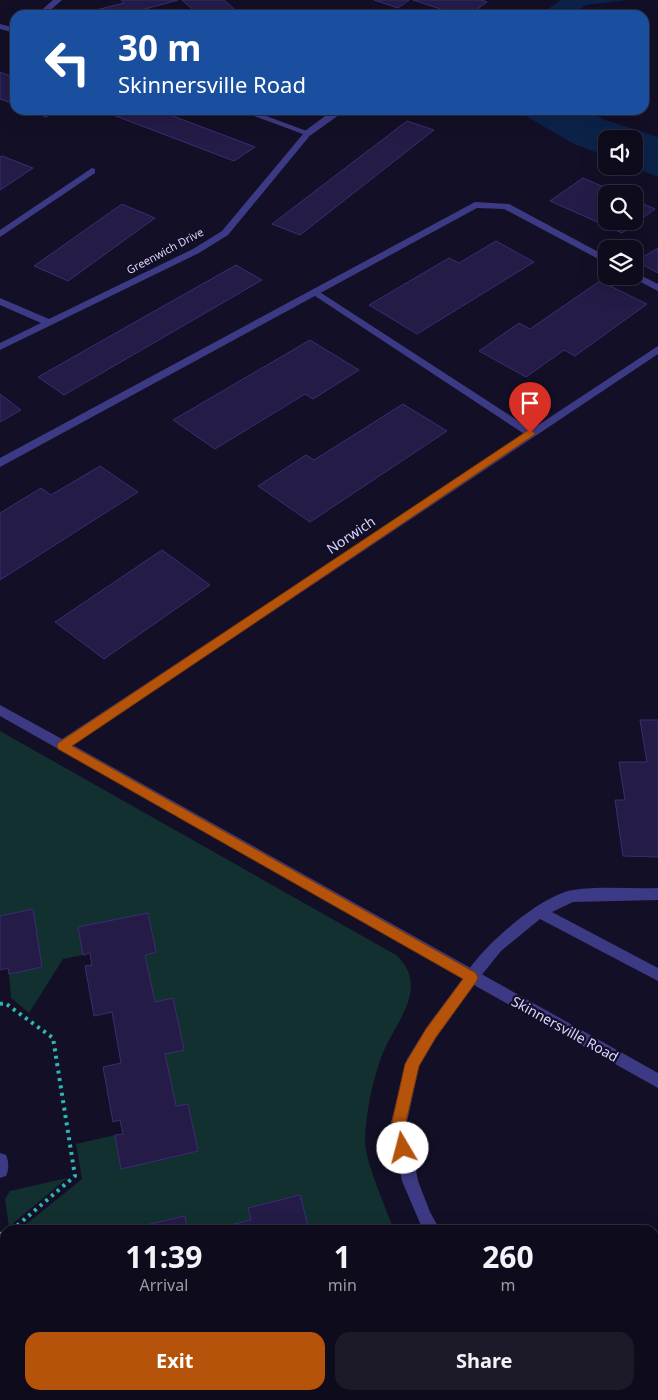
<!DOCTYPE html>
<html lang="en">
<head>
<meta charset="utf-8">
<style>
  body { margin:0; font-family:"Noto Sans",sans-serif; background:#1c1929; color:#f1f3f6; height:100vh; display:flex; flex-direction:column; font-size:19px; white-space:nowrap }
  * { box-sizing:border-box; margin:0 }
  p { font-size:16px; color:#9b9ba3 }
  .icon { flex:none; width:28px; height:28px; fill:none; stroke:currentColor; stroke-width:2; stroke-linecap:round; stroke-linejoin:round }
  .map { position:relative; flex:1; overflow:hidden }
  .details { position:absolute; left:0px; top:1225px; width:659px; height:175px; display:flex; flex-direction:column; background:#0e0b1c; border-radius:15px 15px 0 0; box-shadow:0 5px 20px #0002,0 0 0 1px #2e2b3b }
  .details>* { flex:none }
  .guide { position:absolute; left:10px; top:10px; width:639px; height:105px; border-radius:15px; box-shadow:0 5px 20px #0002,0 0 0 1px #2e2b3b; background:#1a4fa0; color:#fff; overflow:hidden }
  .buttons { position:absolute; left:598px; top:130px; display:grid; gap:10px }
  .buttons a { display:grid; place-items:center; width:45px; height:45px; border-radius:10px; background:#0e0b1c; box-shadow:0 5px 20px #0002,0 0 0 1px #2e2b3b; font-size:25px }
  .pin { position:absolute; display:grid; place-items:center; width:42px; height:42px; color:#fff; margin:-51px -21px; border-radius:50% 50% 50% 0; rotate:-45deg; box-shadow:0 0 5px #0007 }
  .pin .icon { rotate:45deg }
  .me { position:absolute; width:55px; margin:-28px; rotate:352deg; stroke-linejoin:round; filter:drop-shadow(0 0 4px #0008) }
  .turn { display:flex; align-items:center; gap:18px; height:105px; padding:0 25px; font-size:22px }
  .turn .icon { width:65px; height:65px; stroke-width:2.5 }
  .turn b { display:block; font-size:35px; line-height:42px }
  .eta { display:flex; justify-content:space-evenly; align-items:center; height:85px; text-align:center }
  .eta b { font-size:30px; font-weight:700; line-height:35px }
  .button { display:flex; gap:10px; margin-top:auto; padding:10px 25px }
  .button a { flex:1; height:58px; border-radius:15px; background:#b45309; color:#fff; font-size:20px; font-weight:700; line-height:58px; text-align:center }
  .button a+a { background:#1c1929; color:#f1f3f6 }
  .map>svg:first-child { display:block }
  .green { fill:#12302f }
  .water { fill:#0c2248 }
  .building { fill:#241b47; stroke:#3b2d73 }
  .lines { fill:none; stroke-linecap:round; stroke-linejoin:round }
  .path { stroke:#2fb8b0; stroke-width:4; stroke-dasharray:3 4.5; stroke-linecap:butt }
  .lane { fill:#3d3a85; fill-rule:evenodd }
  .street { fill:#3d3a85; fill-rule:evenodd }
  .route { fill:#b45309; stroke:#753606 }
  .labels { text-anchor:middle; stroke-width:4.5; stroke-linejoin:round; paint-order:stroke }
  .far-street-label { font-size:11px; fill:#d9d4ff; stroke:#130f26 }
  .street-label { font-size:14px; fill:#d9d4ff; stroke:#130f26 }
</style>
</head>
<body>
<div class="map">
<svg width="658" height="1400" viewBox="0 0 658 1400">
  <rect width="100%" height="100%" fill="#130f26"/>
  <!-- green -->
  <g class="green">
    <path d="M0,731l396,224c36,33 -3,69 -15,103 -9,25 -15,54 -16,82 0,22 21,68 29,90h-85l-9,-35 -52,13 3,12 -42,10h-22l-3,-14 -60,14h-105l63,-51 -6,-35 39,-9 6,34 77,-18 -10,-47 -12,2 -11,-52 18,-4 -28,-48 -10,-47 11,-3 -8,-39 -70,14 5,28 -20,4 -34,54 -18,-15 -2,-24 33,-7 -9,-58 -33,7z"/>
    <polygon points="67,1178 9,1227 5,1199 10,1191"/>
    <polygon points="5,1238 5,1265 2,1266 5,1290 5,1380 0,1382 0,1239"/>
    <polygon points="376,1395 491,1395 494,1400 369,1400"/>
  </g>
  <!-- water -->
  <g class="water">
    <polygon points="561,0 628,0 586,5 571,15 529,15 548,9"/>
    <polygon points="515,110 590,110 602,119 658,137 658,177 631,166 634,166 634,139 606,139 606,156 574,144"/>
  </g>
  <!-- building -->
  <g class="building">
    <polygon points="121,0 178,0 134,12 137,15 91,15 88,12 124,3"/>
    <polygon points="182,0 224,0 234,9 210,15 199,15"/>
    <polygon points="374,0 409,0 398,8"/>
    <polygon points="413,0 481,0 487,2 469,15 459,15"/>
    <polygon points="0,72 15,78 15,104 0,99"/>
    <polygon points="30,110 57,110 46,117"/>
    <polygon points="100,110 157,110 255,147 234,161"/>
    <polygon points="407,121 434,130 300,235 272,224"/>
    <polygon points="2,156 33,168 0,190 0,157"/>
    <polygon points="583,178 620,194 606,194 606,221 634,221 634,200 655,209 622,233 550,201"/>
    <polygon points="122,204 155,218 68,281 34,266"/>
    <polygon points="496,241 534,262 417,334 369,305 449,258 459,263"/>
    <polygon points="658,248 658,273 636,261"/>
    <polygon points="236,265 262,280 64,395 38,377"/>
    <polygon points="600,281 647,304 575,356 564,350 526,377 479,351 519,323 530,329"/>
    <polygon points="310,340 359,370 313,399 305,394 215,449 173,420"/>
    <polygon points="0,394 21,410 0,422"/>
    <polygon points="403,404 447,431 310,522 258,486 306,455 314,460"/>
    <polygon points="100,466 138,492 0,580 0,513 41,488 51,495"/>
    <polygon points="162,550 210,585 104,659 55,622"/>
    <polygon points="640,720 658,720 658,857 623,856 615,800 625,800 619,762 647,762"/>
    <polygon points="33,909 42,967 9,974 8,968 0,970 0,916"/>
    <polygon points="148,913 156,952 145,955 155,1002 173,998 184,1050 165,1054 176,1106 188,1104 198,1151 121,1169 115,1135 123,1134 120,1120 113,1122 103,1067 121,1063 112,1012 94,1016 85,966 92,965 90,953 83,955 78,927"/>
    <polygon points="300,1195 309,1230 209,1230 251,1220 248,1208"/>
    <polygon points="185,1216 187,1230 124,1230"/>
  </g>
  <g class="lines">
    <!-- path -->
    <g class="path">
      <polyline points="0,1004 5,1003 53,1038 75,1176 12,1230"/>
      <polyline points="0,1234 5,1233"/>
      <polyline points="0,1389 5,1388"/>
    </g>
    <!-- lane -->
    <g class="lane">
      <polygon points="333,110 341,110 339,115 311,135 305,135 305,131"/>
      <polygon points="92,168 95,169 95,173 0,237 0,230"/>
      <polygon points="315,289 534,431 535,433 534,435 526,435 312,294 310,292"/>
      <path d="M658,888v12l-85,2 -21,10 106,56v13l-118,-62 -39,32 -25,31 -5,2 -5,-2 -2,-4c13,-28 78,-84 109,-88 27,-4 57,-1 85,-2z"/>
      <path d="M0,1153l6,2c3,7 3,14 0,21l-6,2z"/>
      <polygon points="232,1395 265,1395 263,1400 230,1400"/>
    </g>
    <!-- street -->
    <g class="street">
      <polygon points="53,0 62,0 45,15 36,15"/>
      <polygon points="0,24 15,28 15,33 0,29"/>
      <polygon points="238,110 250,110 312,133 228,235 199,253 0,350 0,343 41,323 0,305 0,298 49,319 193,249 222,231 303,134"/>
      <polygon points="475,202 509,204 606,256 606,263 504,209 477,208 0,467 0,458"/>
      <polygon points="634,272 658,284 658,291 631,277 634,276"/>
      <polygon points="658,346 658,354 73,745 658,1073 658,1088 474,985 436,1038 419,1066 407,1122 418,1181 430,1212 440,1230 423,1230 402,1181 391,1122 407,1059 426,1028 463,978 0,716 0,705 62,739"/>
      <polygon points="524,1395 543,1395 545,1400 526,1400"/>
    </g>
  </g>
  <!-- route -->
  <polygon class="route" points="530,429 535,433 534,435 72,746 476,973 478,978 476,982 436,1037 419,1066 406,1122 410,1148 408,1152 403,1154 398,1152 392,1122 405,1064 426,1029 463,979 58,749 57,746 58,743"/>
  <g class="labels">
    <!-- far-street labels -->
    <g class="far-street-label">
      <text transform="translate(165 251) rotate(-28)" y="4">Greenwich Drive</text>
    </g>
    <!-- street labels -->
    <g class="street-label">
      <text transform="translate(351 535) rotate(-34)" y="5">Norwich</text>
      <text transform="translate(565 1029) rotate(29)" y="5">Skinnersville Road</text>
    </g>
  </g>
</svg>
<div class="buttons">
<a><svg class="icon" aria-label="sound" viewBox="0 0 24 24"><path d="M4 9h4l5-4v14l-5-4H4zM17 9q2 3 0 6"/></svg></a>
<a><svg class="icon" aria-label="search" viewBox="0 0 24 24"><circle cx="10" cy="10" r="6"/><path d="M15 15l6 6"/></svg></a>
<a><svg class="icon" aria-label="layers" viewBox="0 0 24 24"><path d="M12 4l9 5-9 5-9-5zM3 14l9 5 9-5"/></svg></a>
</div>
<div class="pin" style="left:530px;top:433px;background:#d93025"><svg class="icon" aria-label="arrive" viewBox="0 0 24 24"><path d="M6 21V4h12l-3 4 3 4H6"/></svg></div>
<svg class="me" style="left:403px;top:1148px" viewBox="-20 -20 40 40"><circle r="19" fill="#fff"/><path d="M0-13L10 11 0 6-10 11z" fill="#b45309"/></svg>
<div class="guide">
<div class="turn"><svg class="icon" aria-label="left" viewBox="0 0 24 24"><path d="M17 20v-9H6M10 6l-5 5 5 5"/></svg><div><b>30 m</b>Skinnersville Road</div></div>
</div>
<section class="details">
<div class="eta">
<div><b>11:39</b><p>Arrival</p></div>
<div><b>1</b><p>min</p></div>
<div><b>260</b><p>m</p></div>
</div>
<div class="button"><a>Exit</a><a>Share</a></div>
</section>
</div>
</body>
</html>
